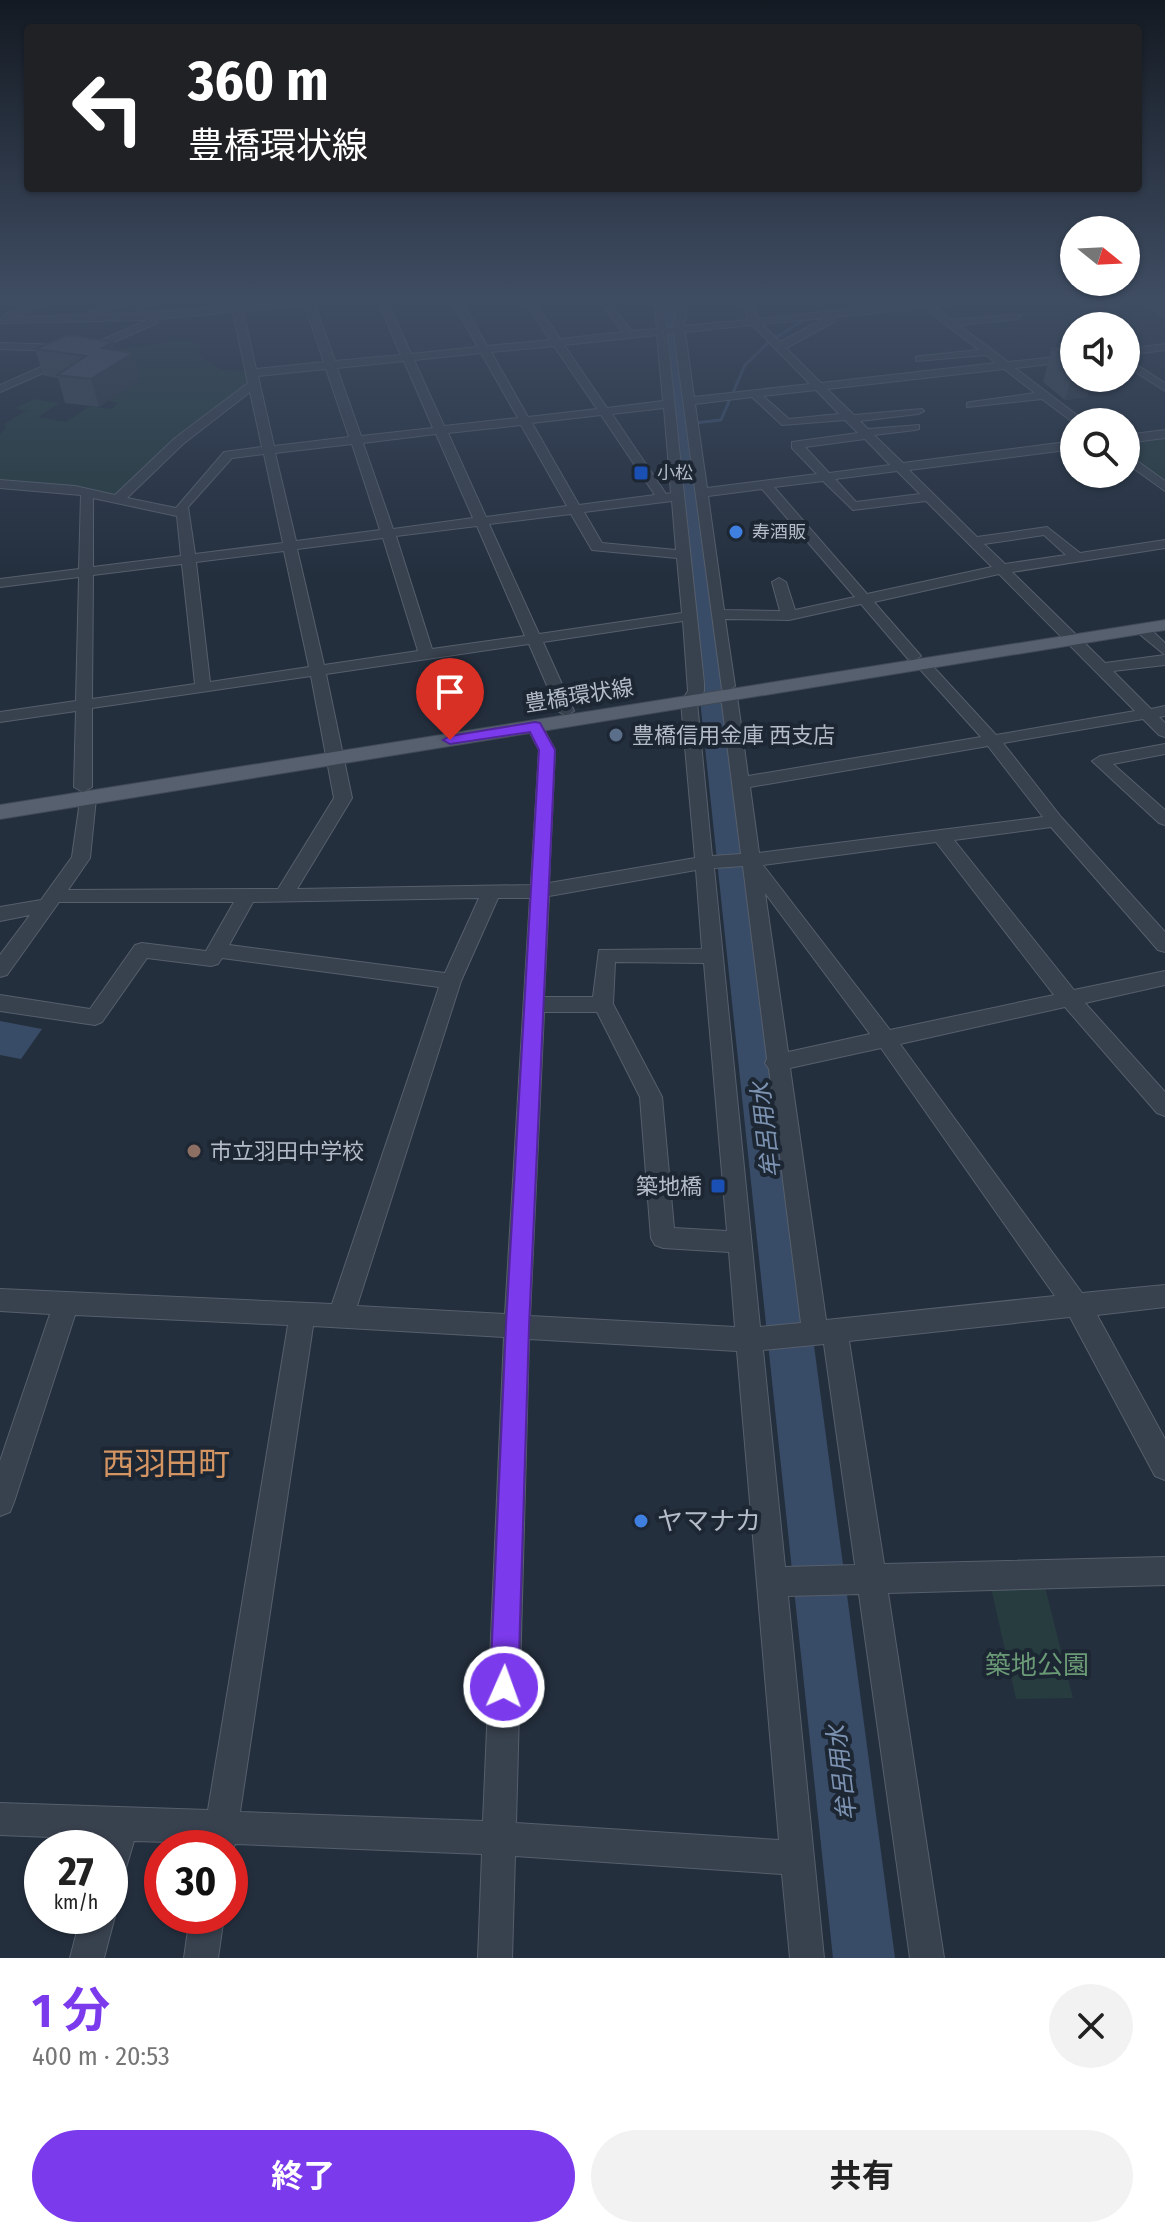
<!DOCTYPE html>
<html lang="ja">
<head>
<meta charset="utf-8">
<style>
  body { margin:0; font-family:"Fira Sans Condensed","Noto Sans JP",sans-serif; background:#f2f2f2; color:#222; height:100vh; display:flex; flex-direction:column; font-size:30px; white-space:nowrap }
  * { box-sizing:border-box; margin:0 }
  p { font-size:26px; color:#767676 }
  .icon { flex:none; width:44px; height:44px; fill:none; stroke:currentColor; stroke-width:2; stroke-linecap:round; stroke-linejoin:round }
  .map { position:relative; height:1958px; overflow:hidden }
  .side { display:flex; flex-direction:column; background:#fff; flex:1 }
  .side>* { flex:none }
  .guide { position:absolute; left:24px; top:24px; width:1118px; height:168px; border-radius:8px; box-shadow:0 2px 6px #0004; background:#202124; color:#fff; overflow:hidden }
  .needle { width:52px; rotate:108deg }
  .fabs { position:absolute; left:1060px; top:216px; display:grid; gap:16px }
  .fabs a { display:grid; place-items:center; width:80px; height:80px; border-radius:50%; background:#fff; box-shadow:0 2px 6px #0004; font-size:40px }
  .speed { position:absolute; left:24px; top:1830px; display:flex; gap:16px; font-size:40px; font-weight:700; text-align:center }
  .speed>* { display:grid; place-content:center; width:104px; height:104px; border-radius:50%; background:#fff; box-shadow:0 2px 6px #0004; line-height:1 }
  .speed small { font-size:20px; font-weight:400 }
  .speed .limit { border:12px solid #d22; background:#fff; color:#111 }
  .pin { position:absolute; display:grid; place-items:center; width:68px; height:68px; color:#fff; margin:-82px -34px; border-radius:50% 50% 50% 0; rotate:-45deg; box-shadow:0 0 8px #0007 }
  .pin .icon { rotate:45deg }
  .me { position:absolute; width:88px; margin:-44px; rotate:2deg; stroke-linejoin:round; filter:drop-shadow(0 0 6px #0008) }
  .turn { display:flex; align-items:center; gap:28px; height:168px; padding:0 32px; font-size:36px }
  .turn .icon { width:104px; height:104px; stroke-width:2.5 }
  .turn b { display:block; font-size:56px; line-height:68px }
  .round { display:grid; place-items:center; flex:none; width:84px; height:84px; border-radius:42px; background:#f2f2f2 }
  .head { display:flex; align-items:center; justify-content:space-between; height:136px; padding:0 32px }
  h1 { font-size:48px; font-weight:700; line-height:60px; color:#7c3aed }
  .primary-button { display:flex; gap:16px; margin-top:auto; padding:16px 32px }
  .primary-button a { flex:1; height:92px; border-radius:48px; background:#7c3aed; color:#fff; font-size:32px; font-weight:700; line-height:92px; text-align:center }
  .primary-button a+a { background:#f2f2f2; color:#222 }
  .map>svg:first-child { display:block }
  .green { fill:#263c3f }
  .water { fill:#394c67 }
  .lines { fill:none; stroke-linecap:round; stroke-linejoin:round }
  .stream { stroke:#394c67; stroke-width:3 }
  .river { fill:#394c67; fill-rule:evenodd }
  .minor-casing { stroke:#565f6c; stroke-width:2 }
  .major-casing { stroke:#414a57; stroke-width:2 }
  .minor { fill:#38414e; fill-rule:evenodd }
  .major { fill:#56606e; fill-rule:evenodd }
  .wall { fill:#3b4654 }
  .shaded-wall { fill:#303945 }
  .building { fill:#455162; stroke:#303945; stroke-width:2 }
  .route { fill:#7c3aed; stroke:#51269a; stroke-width:2 }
  .transit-dot { fill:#1a4fb4; stroke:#1d2633; stroke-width:3 }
  .shop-dot { fill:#3f7fe0; stroke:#1d2633; stroke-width:3 }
  .service-dot { fill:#5c6f8a; stroke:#1d2633; stroke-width:3 }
  .education-dot { fill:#8d6e63; stroke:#1d2633; stroke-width:3 }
  .labels { text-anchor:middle; stroke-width:8; stroke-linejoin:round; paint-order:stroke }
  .far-poi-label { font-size:18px; fill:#b4bcc9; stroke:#1d2633; text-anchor:start }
  .street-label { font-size:22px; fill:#b4bcc9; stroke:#1d2633 }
  .poi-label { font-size:22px; fill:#b4bcc9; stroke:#1d2633; text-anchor:start }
  .water-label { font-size:24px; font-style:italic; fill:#7c92b1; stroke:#1d2633 }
  .near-poi-label { font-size:26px; fill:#b4bcc9; stroke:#1d2633; text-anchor:start }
  .near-park-label { font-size:26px; fill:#6b9a76; stroke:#1d2633 }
  .near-quarter-label { font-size:32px; fill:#d59563; stroke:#1d2633 }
</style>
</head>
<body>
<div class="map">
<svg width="1165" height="1958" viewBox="0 0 1165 1958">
  <rect width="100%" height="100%" fill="#242f3e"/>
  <!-- green -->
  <g class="green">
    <polygon points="185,340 201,345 199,355 221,370 245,371 249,383 117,494 0,480 0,434 6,428 4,424 26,411 15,408 34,399 59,403 38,417 66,422 90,406 111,409 118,403 109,401 141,380 116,375 107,359 131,347"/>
    <polygon points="1165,438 1165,484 1126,454 1126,441"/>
    <polygon points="1045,1587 1073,1698 1016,1699 991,1588"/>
  </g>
  <!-- water -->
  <polygon class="water" points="0,1021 42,1029 21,1059 0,1055"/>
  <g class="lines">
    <!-- stream -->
    <g class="stream">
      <polyline points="774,339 805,319"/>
      <polyline points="732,395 745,365 770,341"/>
      <polyline points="695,423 721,420 730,399"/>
    </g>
    <!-- river -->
    <polygon class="river" points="658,302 676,302 895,1958 833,1958"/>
    <!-- minor casing -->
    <g class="minor-casing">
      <g id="minor">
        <path d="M37,302h12l-33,15 72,-2 1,-3 26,-10h13l-30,13 134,-8 -1,-5h10l1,4 78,-4 -5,3 20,56 66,-6 -23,-53h10l23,52 67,-7 -26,-45h10l25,44 63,-6 -25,-38h10l25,37 63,-7 -24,-30h10l23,29 25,-2 -3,-27h10l3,26 7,-1 3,-25h10l-3,24 64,-6 -5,-18h10l5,17 159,-17h43l-25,5 17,13 70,-6 -4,5 -59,6 49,37 66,-7v6l-59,7 71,54 -12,1 -32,-24 -75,8v-4l4,-1 64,-9 -31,-24 -177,20 27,26 68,-6 2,2 -6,3 -58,7 8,8 51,-4v4l-4,1 -41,5 29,28 171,-22v8l-165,21 68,67 70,-10 33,26 85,-13v8l-153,24 93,91 60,-8 -28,-23v-6h10l18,17v22l-52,6 38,38 14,-3v10l-6,1 6,6v14l-6,-2 -16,-16 -140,24 58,74 104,115v20l-7,-2 -107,-123 -97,13 120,150 91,-19v14l-80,18 80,89v24l-8,-3 -92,-106 -165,37 182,249 83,-8v22l-68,8 68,124v41l-10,-4 -85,-159 -221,24 35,223 281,-7v28l-277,8 56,365h-34l-51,-364 -71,2 36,362h-34l-8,-84 -267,-18 -3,102h-34l4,-104 -247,-10 -5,15v-11h-29l1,-5 -68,-2 -12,40 -12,5v-38h-11l2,-9 -101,-4v-32l208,7 80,-485 -213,-10 -61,187 -4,10 -10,4v-55l50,-147 -50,-3v-22l332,15 107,-317 -217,-29 -4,6 -7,2 -64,-8 -45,64 -7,3 -95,-14v-16l90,14 45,-64 7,-2 64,8 28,-49h-175l-52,73 -7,2v-22l30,-40 -30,6v-14l41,-7 31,-43 9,-63h12l3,4 -6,60 -22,32 210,-1 56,-91 -23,-122 -219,32v79l-9,5 -9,-5 2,-76 -76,11v-10l76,-11 3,-124 -79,10v-8l79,-10 2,-74 -81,-7v-8l75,6 40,9 60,-57 73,-55 -15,-71 -76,7v4l-157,69v-7l147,-65 -147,3 3,-8zM305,306l19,56 -68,7 -13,-58zM924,308l55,42 -59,6 -4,1v4l70,-6 10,8 -175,20 -35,-35 49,-27v-4zM825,318l-45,24 -18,-18zM752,325l58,59 -116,13 -9,-65zM674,333l48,356 5,2 8,-5 -10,-67 64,1 72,-16 47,55 5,2 8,-5 -47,-54 125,-28 136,137 -139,24 -68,-74h-10v6l63,70 -233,39 -11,-80 -2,-3h-12l-2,3 20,158 -29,2 -15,-154 7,-11v-8l-37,-349zM657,335l6,66 -56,7 -43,-63zM554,346l43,63 -69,8 -37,-65zM481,353l37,65 -74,8 -30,-66zM404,361l29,67 -72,8 -24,-68zM326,369l23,68 -75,9 -16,-70zM816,390l23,24 -50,5 -26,-23zM250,392l12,55 -38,5 -48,56 -49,-10 56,-54zM752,397l30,28 63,-5 13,13 -66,9v6l25,26 -110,14 -12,-84zM664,408l7,85 -5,1 -54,-80zM601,415l54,80 -76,10 -47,-82zM521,425l46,81 -81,11 -38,-84zM436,434l37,84 -80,11 -30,-86zM865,439l25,26 -61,8 -24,-26zM352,444l28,86 -84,11 -21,-88zM264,454l19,89 -88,11 -7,-47 44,-49zM897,471l23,23 -64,8 -21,-23zM823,481l30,29 73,-9 66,66 -125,27 -93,-107zM762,489l93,108 -60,13 -9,-28 -7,-4 -7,4 8,29 -56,-1 -16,-114zM93,498l84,18 4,40 -88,11zM672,501l4,49 -74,-7 -18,-31zM571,514l21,36 85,8 5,55 -143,21 -50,-110zM477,526l48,110 -93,13 -36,-113zM1044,535l22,20 -61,9 -21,-20zM383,538l35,113 -94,14 -27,-116zM284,551l25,116 -99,15 -14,-120zM182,564l13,120 -103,15 1,-124zM683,621l5,70 -7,11 14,156 -146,25 6,-133 -14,-26 -6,-2 -8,5 12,23 -8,135 -234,4 55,-91 -26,-124 203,-30 29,67 8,5 8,-5 -31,-69zM988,746l55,71 -284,36 -9,-66zM936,842l118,153 -164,35 -127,-165zM743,866l24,193 -2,4 4,6 32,254 -41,4 -46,-459zM696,870l6,79 -103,1 -6,47h-49l5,-101zM765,893l105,141 -82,18zM479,898l-34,75 -216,-28 24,-43zM498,898h32l-25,416 -148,-8 104,-325zM615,962l89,1 23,268 -53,-3 -12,-131 -49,-93zM544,1012h53l43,85 11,141 4,7 8,3 66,4 6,75 -205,-11zM881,1048l174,248 -229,24 -36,-252zM313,1326l191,11 -21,484 -243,-9zM529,1339l208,12 42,489 -263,-17zM824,1344l31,221 -70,2 -22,-217z"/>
        <polygon points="1139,302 1150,302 1165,310 1165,317"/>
        <polygon points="0,343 64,345 69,348 64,351 0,349"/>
        <polygon points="1165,344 1165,350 1126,355 1126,349"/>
        <polygon points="1126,358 1165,383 1165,391 1126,366"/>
        <polygon points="1165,430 1165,438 1126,443 1126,435"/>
        <polygon points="1126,453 1165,481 1165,491 1126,463"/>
        <polygon points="1165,744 1165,754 1113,764 1165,810 1165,825 1159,823 1092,761 1100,756"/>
        <polygon points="110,1904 115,1916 104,1958 70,1958 81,1916 110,1916"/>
        <polygon points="190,1916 224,1916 218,1958 184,1958"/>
      </g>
    </g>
    <!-- major casing -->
    <g class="major-casing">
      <polygon id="major" points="1165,620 1165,630 0,819 0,805"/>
    </g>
    <!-- minor -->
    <use href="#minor" class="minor"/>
    <!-- major -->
    <use href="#major" class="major"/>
  </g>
  <!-- wall -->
  <g class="wall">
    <polygon points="1074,346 1074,378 1093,378 1087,397 1065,400 1043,382 1052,348"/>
    <polygon points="35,349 133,353 140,380 99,407 65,403 58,378 44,376"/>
  </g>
  <!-- shaded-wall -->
  <g class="shaded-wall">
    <polygon points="113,342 118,362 133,353 140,380 99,407 91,379 102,348"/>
    <polygon points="1074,369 1074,378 1093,378 1087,397 1065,400"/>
  </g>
  <!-- building -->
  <g class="building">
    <polygon points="68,335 113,342 102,348 133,353 91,379 57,375 86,356 35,349"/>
    <polygon points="1073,346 1074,364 1052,348"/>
  </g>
  <!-- sky -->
  <linearGradient id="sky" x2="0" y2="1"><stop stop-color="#141a22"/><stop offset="0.52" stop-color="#3f4d63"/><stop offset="1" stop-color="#3f4d63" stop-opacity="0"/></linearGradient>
  <rect width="1165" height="576" fill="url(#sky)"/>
  <!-- route -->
  <polygon class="route" points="535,722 540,723 555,750 529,1326 518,1687 514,1697 504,1701 494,1697 490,1687 506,1326 539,750 530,732 450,744 443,740 450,736"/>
  <!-- markers -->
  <g class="transit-dot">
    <rect x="633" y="465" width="16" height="16" rx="4"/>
    <rect x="710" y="1178" width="16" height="16" rx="4"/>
  </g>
  <g class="shop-dot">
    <circle cx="736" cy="532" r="8"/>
    <circle cx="641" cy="1521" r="8"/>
  </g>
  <circle class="service-dot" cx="616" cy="735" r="8"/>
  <circle class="education-dot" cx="194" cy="1151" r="8"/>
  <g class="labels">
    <!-- far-poi labels -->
    <g class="far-poi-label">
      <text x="657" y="479">小松</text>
      <text x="752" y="538">寿酒販</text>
    </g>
    <!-- street labels -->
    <g class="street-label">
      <text transform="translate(579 695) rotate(-9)" y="8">豊橋環状線</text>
    </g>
    <!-- poi labels -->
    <g class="poi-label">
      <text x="632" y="743">豊橋信用金庫 西支店</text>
      <text x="210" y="1159">市立羽田中学校</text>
      <text x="702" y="1194" text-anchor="end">築地橋</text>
    </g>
    <!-- water labels -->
    <g class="water-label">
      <text transform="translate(766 1130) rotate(-97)" y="8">牟呂用水</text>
      <text transform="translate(842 1773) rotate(-97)" y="8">牟呂用水</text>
    </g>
    <!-- near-poi labels -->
    <g class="near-poi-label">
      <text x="657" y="1530">ヤマナカ</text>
    </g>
    <!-- near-park labels -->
    <g class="near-park-label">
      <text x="1037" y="1674">築地公園</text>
    </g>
    <!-- near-quarter labels -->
    <g class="near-quarter-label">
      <text x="166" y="1475">西羽田町</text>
    </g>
  </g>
</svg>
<div class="fabs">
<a><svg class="needle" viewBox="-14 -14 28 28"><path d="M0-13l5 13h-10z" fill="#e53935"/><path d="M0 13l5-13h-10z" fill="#767676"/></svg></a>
<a><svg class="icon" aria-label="sound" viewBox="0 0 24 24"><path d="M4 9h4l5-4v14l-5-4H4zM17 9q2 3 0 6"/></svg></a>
<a><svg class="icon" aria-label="search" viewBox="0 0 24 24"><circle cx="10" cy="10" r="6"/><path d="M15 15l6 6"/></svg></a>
</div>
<div class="speed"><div>27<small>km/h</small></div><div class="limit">30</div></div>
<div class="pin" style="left:450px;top:740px;background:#d93025"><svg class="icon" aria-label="arrive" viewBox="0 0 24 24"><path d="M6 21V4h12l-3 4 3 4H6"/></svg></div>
<svg class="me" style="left:504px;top:1687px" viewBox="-20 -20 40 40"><circle r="17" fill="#7c3aed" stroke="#fff" stroke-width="3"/><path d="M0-11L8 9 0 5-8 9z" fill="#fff"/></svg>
<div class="guide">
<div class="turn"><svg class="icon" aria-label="left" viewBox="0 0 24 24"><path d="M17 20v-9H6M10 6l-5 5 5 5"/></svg><div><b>360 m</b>豊橋環状線</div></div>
</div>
</div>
<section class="side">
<div class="head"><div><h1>1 分</h1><p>400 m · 20:53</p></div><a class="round"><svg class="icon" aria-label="close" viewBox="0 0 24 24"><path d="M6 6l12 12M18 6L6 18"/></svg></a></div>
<div class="primary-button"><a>終了</a><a>共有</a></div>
</section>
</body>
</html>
